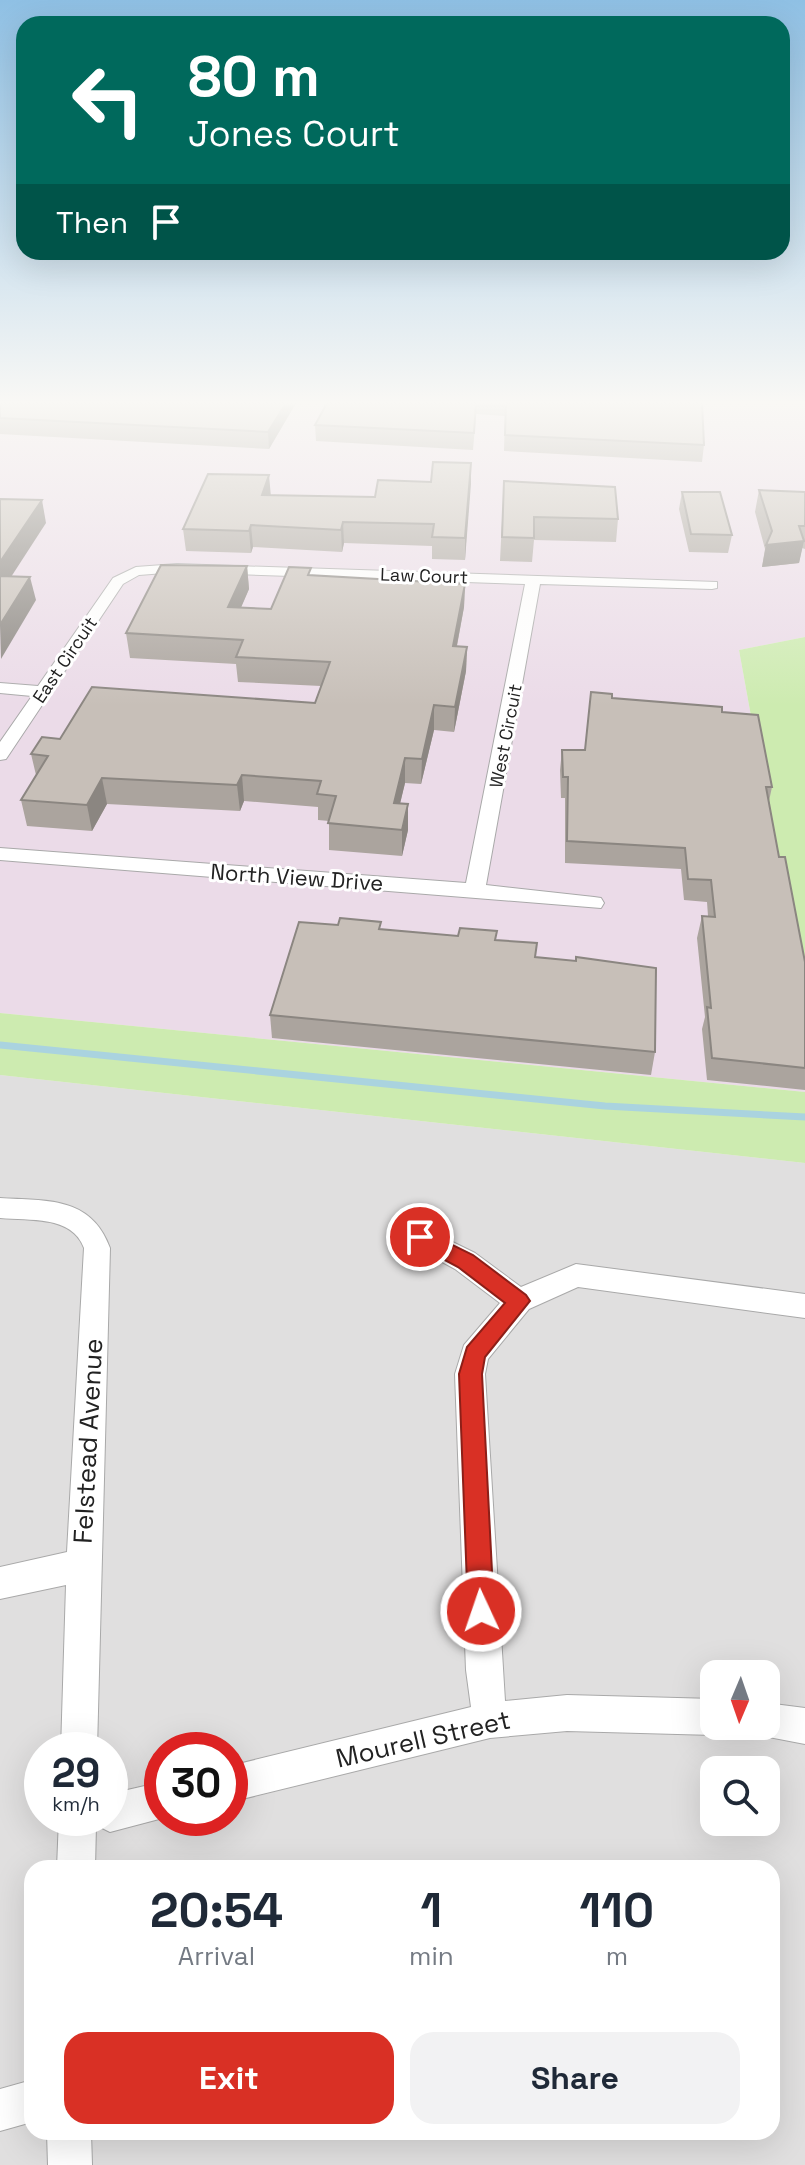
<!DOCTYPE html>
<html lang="en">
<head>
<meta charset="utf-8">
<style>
  body { margin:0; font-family:"Space Grotesk",sans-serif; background:#f2f2f3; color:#1f2937; height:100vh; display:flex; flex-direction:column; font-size:30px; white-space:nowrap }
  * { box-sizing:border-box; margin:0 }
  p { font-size:26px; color:#747a83 }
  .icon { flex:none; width:44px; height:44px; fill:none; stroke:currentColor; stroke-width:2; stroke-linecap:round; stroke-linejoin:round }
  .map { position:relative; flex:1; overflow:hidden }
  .side { position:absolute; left:24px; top:1860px; width:756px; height:280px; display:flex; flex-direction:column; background:#fff; border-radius:24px; box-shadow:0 8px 32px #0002 }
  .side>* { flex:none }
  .hud { position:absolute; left:16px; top:16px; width:774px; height:244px; border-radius:24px; box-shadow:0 8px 32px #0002; background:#00695c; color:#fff; overflow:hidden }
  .needle { width:52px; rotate:182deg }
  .controls { position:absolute; left:700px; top:1660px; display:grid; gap:16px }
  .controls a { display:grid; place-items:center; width:80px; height:80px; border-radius:16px; background:#fff; box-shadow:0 8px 32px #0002; font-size:40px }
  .speed { position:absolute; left:24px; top:1732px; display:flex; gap:16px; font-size:40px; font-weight:700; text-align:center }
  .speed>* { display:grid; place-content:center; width:104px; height:104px; border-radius:50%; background:#fff; box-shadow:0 8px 32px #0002; line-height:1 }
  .speed small { font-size:20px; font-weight:400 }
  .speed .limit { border:12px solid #d22; background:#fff; color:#111 }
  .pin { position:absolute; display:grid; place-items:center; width:68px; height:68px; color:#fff; margin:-34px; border:4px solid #fff; border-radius:50%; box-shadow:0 2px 8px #0007 }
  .me { position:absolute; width:88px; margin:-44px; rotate:357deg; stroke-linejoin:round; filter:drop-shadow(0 0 6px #0008) }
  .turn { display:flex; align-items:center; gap:28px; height:168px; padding:0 40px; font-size:36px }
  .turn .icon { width:104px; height:104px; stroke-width:2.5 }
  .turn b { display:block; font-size:56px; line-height:68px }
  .then { display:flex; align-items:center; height:76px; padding:0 40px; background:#0003; gap:16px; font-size:30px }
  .eta { display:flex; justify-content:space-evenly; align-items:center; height:136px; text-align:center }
  .eta b { font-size:48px; font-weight:700; line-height:56px }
  .cta { display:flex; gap:16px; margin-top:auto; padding:16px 40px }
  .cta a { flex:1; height:92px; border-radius:24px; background:#d93025; color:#fff; font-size:32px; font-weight:700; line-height:92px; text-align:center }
  .cta a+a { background:#f2f2f3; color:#1f2937 }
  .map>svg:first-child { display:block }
  .residential { fill:#e0dfdf; fill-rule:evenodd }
  .industrial { fill:#ebdbe8 }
  .grass { fill:#cdebb0 }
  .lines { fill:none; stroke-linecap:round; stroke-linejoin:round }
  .stream { stroke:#aad3df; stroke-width:7 }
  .street-casing { stroke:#a9a9a9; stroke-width:2 }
  .street { fill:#fff; fill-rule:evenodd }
  .wall { fill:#aba49e }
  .shaded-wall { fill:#8b8681 }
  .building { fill:#c7bfb8; stroke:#8b8681; stroke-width:2 }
  .route { fill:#d93025; stroke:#8d1f18; stroke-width:2 }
  .labels { text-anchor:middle; stroke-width:6; stroke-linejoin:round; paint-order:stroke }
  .far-street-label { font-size:18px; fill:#222; stroke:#fff }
  .street-label { font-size:22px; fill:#222; stroke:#fff }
  .near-street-label { font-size:26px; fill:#222; stroke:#fff }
</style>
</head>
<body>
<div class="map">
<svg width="805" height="2165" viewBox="0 0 805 2165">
  <rect width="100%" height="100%" fill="#f2efe9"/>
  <!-- residential -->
  <path class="residential" d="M0,1075l805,88v1002h-805zM714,1674h52v52h-52zM42,1750h68v68h-68zM162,1750h68v68h-68zM714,1770h52v52h-52zM32,1868h740v264h-740z"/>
  <!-- industrial -->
  <polygon class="industrial" points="0,403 805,403 805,637 739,650 805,1013 805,1092 0,1013"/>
  <!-- grass -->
  <g class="grass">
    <polygon points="805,637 805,1013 739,650"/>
    <polygon points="0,1013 805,1092 805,1163 0,1075"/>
  </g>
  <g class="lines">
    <!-- stream -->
    <polyline class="stream" points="0,1045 605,1106 805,1117"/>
    <!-- street casing -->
    <g class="street-casing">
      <g id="street">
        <polygon points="177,564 717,582 717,588 712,589 540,584 486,885 594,897 601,898 604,903 601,908 0,860 0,848 466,883 525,584 177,572 139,575 123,584 6,759 0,760 0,742 32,696 0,693 0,683 38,686 113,578 136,567"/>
        <path d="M0,1198c47,3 91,-2 110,50l-13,502h-36l5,-165 -66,14v-32l67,-15 17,-304c-12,-33 -55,-27 -84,-30z"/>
        <polygon points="420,1226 475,1253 521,1287 576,1264 805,1294 805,1318 578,1287 529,1309 488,1359 485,1374 505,1701 567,1695 714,1699 714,1726 728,1726 714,1735 567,1731 490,1738 230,1802 230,1766 471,1707 466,1670 455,1374 464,1345 500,1303 455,1269 411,1245 407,1237 411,1229"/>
        <polygon points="766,1703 805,1708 805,1744 753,1734 750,1726 766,1726"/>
        <polygon points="162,1782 163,1818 110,1832 96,1825 95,1868 57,1868 59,1818 110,1818 110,1794"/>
        <polygon points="32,2080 32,2122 0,2131 0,2089"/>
        <polygon points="47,2132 91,2132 92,2165 48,2165"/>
      </g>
    </g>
    <!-- street -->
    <use href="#street" class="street"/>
  </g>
  <!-- wall -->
  <g class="wall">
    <polygon points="0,403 296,403 269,449 0,434"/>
    <polygon points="327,403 702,403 704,445 702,462 504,451 505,416 476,414 473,450 316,441 315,425"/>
    <polygon points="471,463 465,560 432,559 432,546 344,543 342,552 253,547 251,553 186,551 183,529 270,495 375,497 431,482"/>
    <polygon points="504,481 618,519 616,542 534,540 532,562 500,561"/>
    <polygon points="759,490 805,492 805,549 802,548 799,563 762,567 765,549 755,512"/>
    <polygon points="682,492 732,535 728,553 689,552 679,509"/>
    <polygon points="247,566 249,589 241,607 271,609 311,576 465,584 464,607 457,646 467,647 466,671 454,732 434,730 421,784 405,783 400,803 408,830 402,856 329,850 329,821 318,820 318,807 244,801 240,811 107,804 92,831 27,826 21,800 36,775 31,754 60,739 315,703 321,686 238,682 236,664 130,658 126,633"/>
    <polygon points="612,698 722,712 772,787 769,801 779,857 805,962 805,1090 707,1080 702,1029 705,1017 697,938 702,916 708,916 707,902 684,900 681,869 565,863 565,798 561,798 560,770 562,750 584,750"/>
    <polygon points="338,925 496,940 535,957 655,1052 651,1075 272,1038 270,1015"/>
  </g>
  <!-- shaded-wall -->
  <g class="shaded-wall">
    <polygon points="286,403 296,403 269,449 268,432"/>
    <polygon points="471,463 471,484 465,560 465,538"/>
    <polygon points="269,475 271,497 262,495"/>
    <polygon points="42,500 46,523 0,594 0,562"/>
    <polygon points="343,522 344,543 342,552 341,530"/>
    <polygon points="251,525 253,547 251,553 249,531"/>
    <polygon points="804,541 799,563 762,567 766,545"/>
    <polygon points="247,566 249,589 231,631 228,607"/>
    <polygon points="30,577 36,600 1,659 0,625"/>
    <polygon points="465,584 464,607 452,671 453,646"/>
    <polygon points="467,647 466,671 454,732 455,707"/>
    <polygon points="434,705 434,730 421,784 422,759"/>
    <polygon points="405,758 405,783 394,829 394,803"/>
    <polygon points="242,775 244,801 240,811 237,785"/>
    <polygon points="102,778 107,804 92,831 87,805"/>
    <polygon points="408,804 408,830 402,856 402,830"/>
  </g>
  <!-- building -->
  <g class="building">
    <polygon points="0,403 286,403 268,432 0,418"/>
    <polygon points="327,403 476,403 474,433 315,425"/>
    <polygon points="506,403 702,403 704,445 505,435"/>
    <polygon points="433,462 471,463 465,538 432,537 434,524 343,522 341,530 251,525 249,531 183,529 208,474 269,475 262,495 375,497 378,480 431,482"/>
    <polygon points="504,481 615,487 618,519 534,517 534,538 502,537"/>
    <polygon points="759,490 805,492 805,526 799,526 804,541 766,545 772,531"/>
    <polygon points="682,492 720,492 732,535 691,534"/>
    <polygon points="0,499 42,500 0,562"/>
    <polygon points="161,565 247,566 228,607 271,609 289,567 311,568 308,575 465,584 453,646 467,647 455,707 434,705 422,759 405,758 394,803 408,804 402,830 328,823 336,796 317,794 321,781 242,775 237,785 102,778 87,805 21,800 48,756 31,754 42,737 60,739 92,687 315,703 330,662 236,657 243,640 126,633"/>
    <polygon points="0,576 30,577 0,625"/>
    <polygon points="591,692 612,694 612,698 722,707 722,712 758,715 772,787 766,787 779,857 785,857 805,962 805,1068 712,1058 707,1007 711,1008 702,916 715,917 711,880 688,879 685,848 567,841 568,777 563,777 562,750 585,750"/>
    <polygon points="340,918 381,922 379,929 458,936 460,928 497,931 495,940 537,943 535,957 576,961 576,957 656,968 655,1052 270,1015 299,922 338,925"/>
  </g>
  <!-- sky -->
  <linearGradient id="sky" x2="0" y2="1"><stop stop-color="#8fc0e4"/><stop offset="0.57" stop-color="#f9f8f5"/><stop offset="1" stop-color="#f9f8f5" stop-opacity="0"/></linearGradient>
  <rect width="805" height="706" fill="url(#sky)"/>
  <!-- route -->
  <polygon class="route" points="420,1229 473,1255 526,1295 530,1301 485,1357 482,1374 494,1611 490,1620 481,1623 472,1620 468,1611 459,1374 467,1347 505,1303 458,1267 413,1243 410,1237 413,1231"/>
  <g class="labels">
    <!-- far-street labels -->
    <g class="far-street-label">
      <text transform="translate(424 576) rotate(2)" y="6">Law Court</text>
      <text transform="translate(65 660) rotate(-56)" y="6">East Circuit</text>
      <text transform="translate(506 736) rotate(-79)" y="6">West Circuit</text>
    </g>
    <!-- street labels -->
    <g class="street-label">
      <text transform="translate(297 877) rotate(4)" y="8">North View Drive</text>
    </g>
    <!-- near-street labels -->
    <g class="near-street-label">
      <text transform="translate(88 1441) rotate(-87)" y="9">Felstead Avenue</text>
      <text transform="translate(423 1739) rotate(-13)" y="9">Mourell Street</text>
    </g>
  </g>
</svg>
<div class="controls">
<a><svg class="needle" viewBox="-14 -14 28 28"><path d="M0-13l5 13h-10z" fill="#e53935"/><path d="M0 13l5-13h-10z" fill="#747a83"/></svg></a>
<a><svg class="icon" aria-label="search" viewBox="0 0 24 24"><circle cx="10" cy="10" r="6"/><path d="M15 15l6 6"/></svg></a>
</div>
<div class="speed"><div>29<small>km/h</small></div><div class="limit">30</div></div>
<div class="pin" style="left:420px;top:1237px;background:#d93025"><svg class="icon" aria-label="arrive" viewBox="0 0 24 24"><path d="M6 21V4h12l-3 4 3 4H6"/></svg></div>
<svg class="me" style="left:481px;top:1611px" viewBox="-20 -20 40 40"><circle r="17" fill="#d93025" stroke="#fff" stroke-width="3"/><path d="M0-11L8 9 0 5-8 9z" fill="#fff"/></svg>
<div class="hud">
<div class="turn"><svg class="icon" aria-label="left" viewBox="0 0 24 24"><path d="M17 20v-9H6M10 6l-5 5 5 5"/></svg><div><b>80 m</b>Jones Court</div></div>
<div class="then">Then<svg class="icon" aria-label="arrive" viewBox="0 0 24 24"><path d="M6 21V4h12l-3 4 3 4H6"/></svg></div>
</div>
<section class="side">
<div class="eta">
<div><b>20:54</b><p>Arrival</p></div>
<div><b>1</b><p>min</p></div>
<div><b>110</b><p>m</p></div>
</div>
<div class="cta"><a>Exit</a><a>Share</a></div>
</section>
</div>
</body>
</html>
